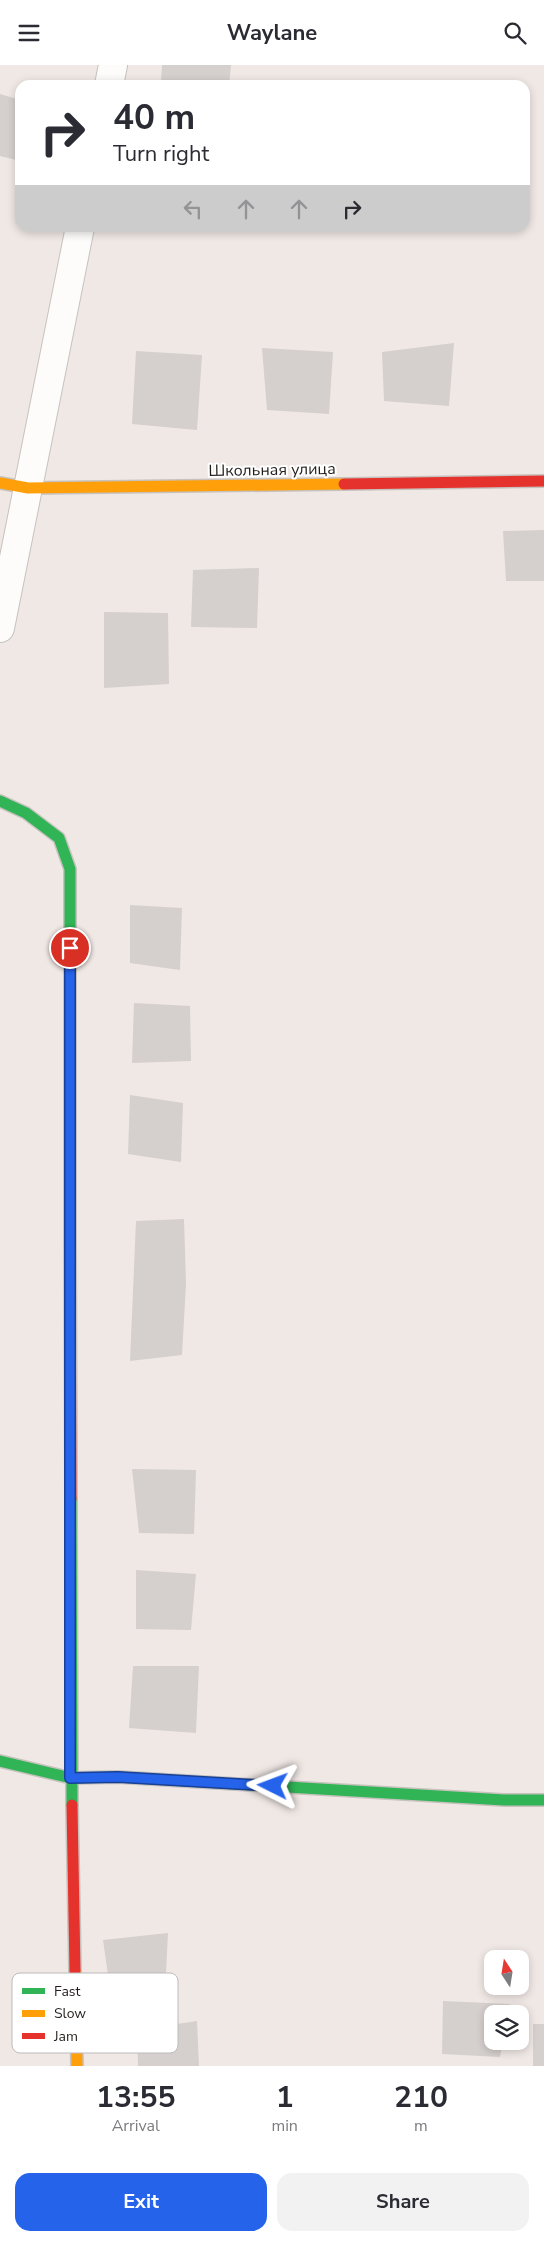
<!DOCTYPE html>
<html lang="en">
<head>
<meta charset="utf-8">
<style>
  body { margin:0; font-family:"Nunito Sans",sans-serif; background:#f2f2f3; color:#2b2b33; height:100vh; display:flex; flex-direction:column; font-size:19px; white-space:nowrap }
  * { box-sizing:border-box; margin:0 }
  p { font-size:16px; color:#7c7c81 }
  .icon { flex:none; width:28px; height:28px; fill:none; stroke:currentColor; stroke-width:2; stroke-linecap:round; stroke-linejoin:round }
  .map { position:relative; height:2001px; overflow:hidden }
  .drawer { display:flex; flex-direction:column; background:#fff; flex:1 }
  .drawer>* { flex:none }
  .top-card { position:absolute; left:15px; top:15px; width:515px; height:152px; border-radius:15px; box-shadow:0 2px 8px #0003; background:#fff; color:#2b2b33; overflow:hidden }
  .needle { width:32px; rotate:348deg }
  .controls { position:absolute; left:484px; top:1885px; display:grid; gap:10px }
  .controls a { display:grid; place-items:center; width:45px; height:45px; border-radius:10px; background:#fff; box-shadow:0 2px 8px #0003; font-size:25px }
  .pin { position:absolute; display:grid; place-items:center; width:42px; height:42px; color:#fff; margin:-21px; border:2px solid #fff; border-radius:50%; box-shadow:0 1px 5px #0007 }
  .me { position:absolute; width:55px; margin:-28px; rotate:273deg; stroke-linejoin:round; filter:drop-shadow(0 0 4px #0008) }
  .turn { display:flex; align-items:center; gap:18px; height:105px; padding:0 15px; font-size:22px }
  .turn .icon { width:65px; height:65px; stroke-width:2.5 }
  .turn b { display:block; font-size:35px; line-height:42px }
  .lanes { display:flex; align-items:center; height:48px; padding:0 15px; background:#0003; justify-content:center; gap:25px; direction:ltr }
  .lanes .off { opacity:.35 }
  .eta { display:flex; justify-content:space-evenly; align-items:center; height:85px; text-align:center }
  .eta b { font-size:30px; font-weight:700; line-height:35px }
  .primary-button { display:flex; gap:10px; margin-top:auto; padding:10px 15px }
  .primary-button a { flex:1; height:58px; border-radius:15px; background:#2563eb; color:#fff; font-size:20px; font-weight:700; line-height:58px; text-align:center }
  .primary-button a+a { background:#f2f2f3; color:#2b2b33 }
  header { display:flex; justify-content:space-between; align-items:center; height:65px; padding:0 15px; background:#fff; font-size:22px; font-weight:700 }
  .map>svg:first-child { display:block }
  .building { fill:#d5cfcd }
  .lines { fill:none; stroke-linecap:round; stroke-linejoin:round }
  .street-casing { stroke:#c7c2be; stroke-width:30 }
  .fast-casing { stroke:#c7c2be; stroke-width:14 }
  .slow-casing { stroke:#c7c2be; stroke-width:14 }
  .jam-casing { stroke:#c7c2be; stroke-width:14 }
  .street { stroke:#fdfcfb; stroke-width:28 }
  .fast { stroke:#30b455; stroke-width:11 }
  .slow { stroke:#ff9f0a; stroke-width:11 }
  .jam { stroke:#e5322d; stroke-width:11 }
  .route-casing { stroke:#184099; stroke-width:12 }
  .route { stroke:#2563eb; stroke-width:9 }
  .labels { text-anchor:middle; stroke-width:4; stroke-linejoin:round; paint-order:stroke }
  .street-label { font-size:16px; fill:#221d1b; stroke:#fff }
  .key { fill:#fff; stroke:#bdbbbb; stroke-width:1 }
  .key-label { font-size:14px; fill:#221d1b }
</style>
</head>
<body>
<header><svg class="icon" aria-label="menu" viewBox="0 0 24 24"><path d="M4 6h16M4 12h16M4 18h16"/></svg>Waylane<svg class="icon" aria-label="search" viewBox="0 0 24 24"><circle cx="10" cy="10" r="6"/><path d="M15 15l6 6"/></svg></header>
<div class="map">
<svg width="544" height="2001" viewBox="0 0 544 2001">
  <rect width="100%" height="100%" fill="#f0e8e5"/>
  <!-- building -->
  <g class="building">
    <polygon points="162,0 231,0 229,20 176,20 161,16"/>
    <polygon points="0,29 20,35 20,96 0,91"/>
    <polygon points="454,278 449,341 384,336 382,287"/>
    <polygon points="262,283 333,287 329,349 267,345"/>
    <polygon points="136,286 202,290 197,365 132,359"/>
    <polygon points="544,465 544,516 506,516 503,466"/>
    <polygon points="259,503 257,563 191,562 193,505"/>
    <polygon points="104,547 168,548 169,619 104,623"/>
    <polygon points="130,840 182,843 180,905 130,898"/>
    <polygon points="134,938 190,941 191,996 132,998"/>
    <polygon points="130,1030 183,1038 181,1097 128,1089"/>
    <polygon points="184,1154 186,1219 182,1290 130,1296 136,1156"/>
    <polygon points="132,1404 196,1405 194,1469 139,1468"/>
    <polygon points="136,1505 196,1509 191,1565 136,1564"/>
    <polygon points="133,1601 199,1601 196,1668 129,1663"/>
    <polygon points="168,1868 165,1927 110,1924 103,1875"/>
    <polygon points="443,1936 510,1939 508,1949 492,1949 492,1976 503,1976 500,1992 442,1989"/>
    <polygon points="197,1956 199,2001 138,2001 137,1965"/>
    <rect x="533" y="1959" width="11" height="42"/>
  </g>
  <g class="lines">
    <!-- street casing -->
    <g class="street-casing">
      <g id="street">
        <polyline points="109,20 113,0"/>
        <polyline points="0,563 80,162"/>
      </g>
    </g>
    <!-- fast casing -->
    <g class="fast-casing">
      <g id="fast">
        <polyline points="0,736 26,748 59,773 70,804 70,1173"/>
        <polyline points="71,1434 72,1740"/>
        <polyline points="0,1696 71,1713 118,1712 504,1735 544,1735"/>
      </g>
    </g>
    <!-- slow casing -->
    <g class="slow-casing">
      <g id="slow">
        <polyline points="0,418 28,423 344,419"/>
        <polyline points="75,1906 77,2001"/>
      </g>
    </g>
    <!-- jam casing -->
    <g class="jam-casing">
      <g id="jam">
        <polyline points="344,419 544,416"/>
        <polyline points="70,1173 71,1434"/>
        <polyline points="72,1740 75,1906"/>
      </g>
    </g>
    <!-- street -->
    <use href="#street" class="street"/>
    <!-- fast -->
    <use href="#fast" class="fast"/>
    <!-- slow -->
    <use href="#slow" class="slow"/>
    <!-- jam -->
    <use href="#jam" class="jam"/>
  </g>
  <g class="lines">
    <!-- route casing -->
    <g class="route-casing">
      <polyline id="route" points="70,883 70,1713 118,1712 273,1721"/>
    </g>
    <!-- route -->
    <use href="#route" class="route"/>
  </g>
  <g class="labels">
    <!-- street labels -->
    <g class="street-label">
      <text transform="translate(272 404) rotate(-1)" y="6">Школьная улица</text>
    </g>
  </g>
  <!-- legend -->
  <rect x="12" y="1908" width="166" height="80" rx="8" class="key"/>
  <rect x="22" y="1923" width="23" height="6" fill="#30b455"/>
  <rect x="22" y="1945" width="23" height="7" fill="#ff9f0a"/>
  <rect x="22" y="1968" width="23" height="6" fill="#e5322d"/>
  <g class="key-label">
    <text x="54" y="1931">Fast</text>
    <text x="54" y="1953">Slow</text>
    <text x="54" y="1976">Jam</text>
  </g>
</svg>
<div class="controls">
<a><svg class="needle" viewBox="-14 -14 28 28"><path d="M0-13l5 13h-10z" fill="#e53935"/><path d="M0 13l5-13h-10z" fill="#7c7c81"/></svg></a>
<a><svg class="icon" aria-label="layers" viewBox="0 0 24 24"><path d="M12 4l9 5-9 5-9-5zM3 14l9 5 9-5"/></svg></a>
</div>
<div class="pin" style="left:70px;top:883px;background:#d93025"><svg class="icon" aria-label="arrive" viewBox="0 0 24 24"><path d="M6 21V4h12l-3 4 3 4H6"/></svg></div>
<svg class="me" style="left:273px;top:1721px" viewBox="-20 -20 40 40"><path d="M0-17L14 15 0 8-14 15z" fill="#2563eb" stroke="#fff" stroke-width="4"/></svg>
<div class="top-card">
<div class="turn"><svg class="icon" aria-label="right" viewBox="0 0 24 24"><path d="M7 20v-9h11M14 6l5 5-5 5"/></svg><div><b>40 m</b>Turn right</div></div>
<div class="lanes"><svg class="icon off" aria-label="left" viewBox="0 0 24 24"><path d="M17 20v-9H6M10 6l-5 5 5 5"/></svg><svg class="icon off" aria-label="ahead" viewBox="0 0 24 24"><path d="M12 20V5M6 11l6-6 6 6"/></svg><svg class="icon off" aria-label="ahead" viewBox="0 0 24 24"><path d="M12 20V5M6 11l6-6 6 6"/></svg><svg class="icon" aria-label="right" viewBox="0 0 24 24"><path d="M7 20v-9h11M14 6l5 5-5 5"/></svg></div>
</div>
</div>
<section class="drawer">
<div class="eta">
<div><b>13:55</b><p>Arrival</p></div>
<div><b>1</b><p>min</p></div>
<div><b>210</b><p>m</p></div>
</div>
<div class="primary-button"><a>Exit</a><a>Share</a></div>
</section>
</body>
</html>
